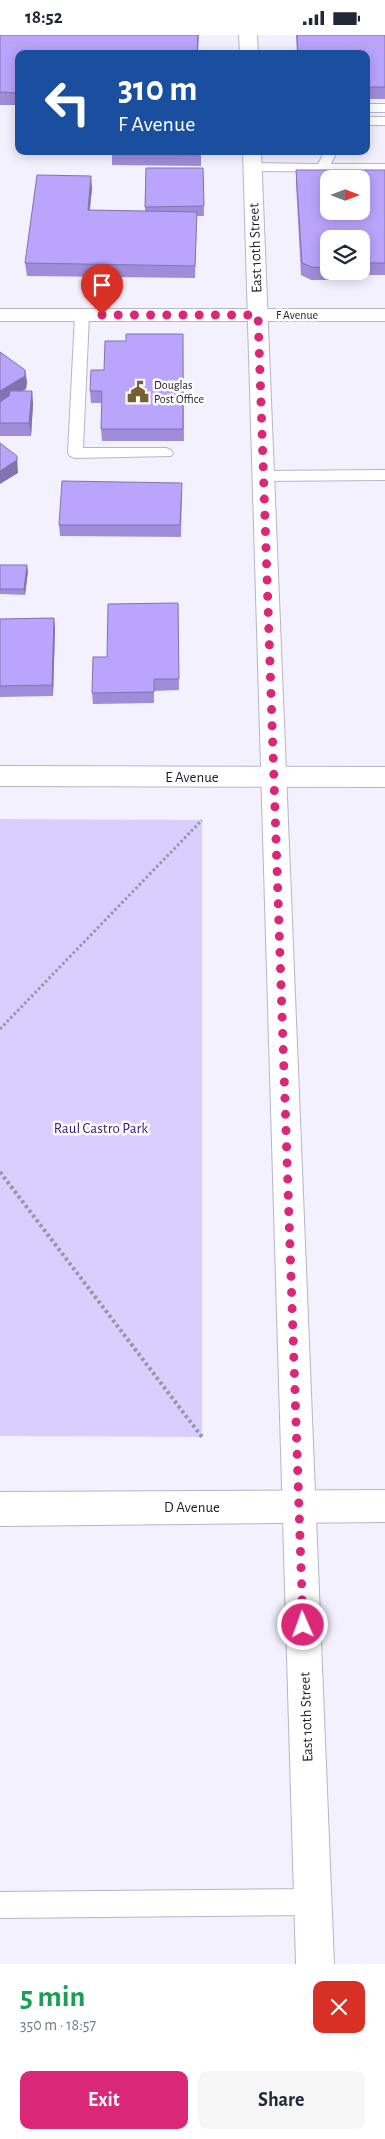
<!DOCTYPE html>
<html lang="en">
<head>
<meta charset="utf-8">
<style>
  body { margin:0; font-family:"Alegreya Sans",sans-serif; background:#f6f6f7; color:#1f2937; height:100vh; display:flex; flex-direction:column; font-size:19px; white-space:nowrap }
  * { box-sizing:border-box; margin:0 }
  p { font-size:16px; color:#747a83 }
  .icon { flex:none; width:28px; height:28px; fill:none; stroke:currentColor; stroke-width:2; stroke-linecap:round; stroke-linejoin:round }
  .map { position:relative; height:1929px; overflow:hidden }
  .panel { display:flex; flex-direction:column; background:#fff; flex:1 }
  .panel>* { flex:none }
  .top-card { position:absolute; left:15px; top:15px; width:355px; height:105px; border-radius:10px; box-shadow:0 2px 12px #0003; background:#1a4fa0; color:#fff; overflow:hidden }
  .needle { width:32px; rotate:90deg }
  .tools { position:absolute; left:320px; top:135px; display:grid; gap:10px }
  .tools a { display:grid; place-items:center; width:50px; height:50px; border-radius:10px; background:#fff; box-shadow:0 2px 12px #0003; font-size:25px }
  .pin { position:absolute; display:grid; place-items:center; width:42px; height:42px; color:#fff; margin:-51px -21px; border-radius:50% 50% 50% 0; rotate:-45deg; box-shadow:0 0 5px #0007 }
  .pin .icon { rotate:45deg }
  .me { position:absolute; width:55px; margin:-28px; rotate:358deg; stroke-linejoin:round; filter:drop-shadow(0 0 4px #0008) }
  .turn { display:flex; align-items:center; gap:18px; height:105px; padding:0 20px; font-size:22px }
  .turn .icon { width:65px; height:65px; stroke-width:2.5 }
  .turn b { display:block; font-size:35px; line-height:42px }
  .round { display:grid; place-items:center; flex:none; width:52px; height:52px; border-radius:10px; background:#f6f6f7 }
  .overview { display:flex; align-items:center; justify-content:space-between; height:85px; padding:0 20px }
  h1 { font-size:30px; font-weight:600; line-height:38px; color:#1e9e55 }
  .action { display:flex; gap:10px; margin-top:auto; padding:10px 20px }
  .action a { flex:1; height:58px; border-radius:10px; background:#db2777; color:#fff; font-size:20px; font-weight:600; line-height:58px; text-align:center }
  .action a+a { background:#f6f6f7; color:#1f2937 }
  .status { display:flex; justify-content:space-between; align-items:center; height:35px; padding:0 25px; background:#fff; direction:ltr }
  .status svg { height:14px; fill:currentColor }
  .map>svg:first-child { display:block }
  .green { fill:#d9cfff }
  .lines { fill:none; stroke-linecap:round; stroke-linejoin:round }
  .service-casing { stroke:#b8b4c8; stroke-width:2 }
  .minor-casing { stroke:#b8b4c8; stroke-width:2 }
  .tertiary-casing { stroke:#b8b4c8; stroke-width:2 }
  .secondary-casing { stroke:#b8b4c8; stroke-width:2 }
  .path-far1 { stroke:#9896a1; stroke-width:3; stroke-dasharray:2.5 2.5; stroke-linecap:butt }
  .path { stroke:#9896a1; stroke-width:4; stroke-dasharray:3 3; stroke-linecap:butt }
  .service { fill:#fff; fill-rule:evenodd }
  .minor { fill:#fff; fill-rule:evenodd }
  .tertiary { fill:#fff; fill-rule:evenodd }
  .secondary { fill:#fff; fill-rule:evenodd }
  .wall { fill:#a08dd9; fill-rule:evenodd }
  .shaded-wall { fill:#8273b0 }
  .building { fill:#baa4fc; stroke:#8273b0; fill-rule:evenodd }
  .route { stroke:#db2777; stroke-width:9; stroke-dasharray:0 16.2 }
  .labels { text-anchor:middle; stroke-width:5; stroke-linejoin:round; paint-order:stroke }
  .far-street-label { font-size:12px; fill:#1f1e25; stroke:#fff }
  .far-poi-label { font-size:12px; fill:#1f1e25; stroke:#fff; text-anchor:start }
  .street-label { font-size:15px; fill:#1f1e25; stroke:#fff }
  .park-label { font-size:15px; fill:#3f167b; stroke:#fff }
</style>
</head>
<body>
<div class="status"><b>18:52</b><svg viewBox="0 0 49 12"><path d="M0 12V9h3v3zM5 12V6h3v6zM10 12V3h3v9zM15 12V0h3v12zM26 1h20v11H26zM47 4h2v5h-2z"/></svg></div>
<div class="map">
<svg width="385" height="1929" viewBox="0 0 385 1929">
  <rect width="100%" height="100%" fill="#f3f1fe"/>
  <!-- green -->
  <polygon class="green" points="0,784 202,785 202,1402 0,1401"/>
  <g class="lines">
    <!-- service casing -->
    <g class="service-casing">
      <g id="service">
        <rect x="366" y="69" width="19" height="8"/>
        <rect x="366" y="82" width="19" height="8"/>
        <polygon points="325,116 337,116 331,129 385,129 385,137 252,136 246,132 252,128 318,129"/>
        <polygon points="82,276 89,280 83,413 166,413 171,415 173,418 171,421 75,423 70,421 68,418 75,280"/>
        <polygon points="385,435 385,445 263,446 258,445 256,441 258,437 263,436"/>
        <polygon points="312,1854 321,1858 325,1867 321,1876 312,1880 0,1883 0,1857"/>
      </g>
    </g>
    <!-- minor casing -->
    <g class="minor-casing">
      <g id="minor">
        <polygon points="0,731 385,732 385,752 0,751"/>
        <polygon points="385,1455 385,1487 0,1491 0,1457"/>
      </g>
    </g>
    <!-- tertiary casing -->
    <g class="tertiary-casing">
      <rect id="tertiary" x="0" y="274" width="385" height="12"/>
    </g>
    <!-- secondary casing -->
    <g class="secondary-casing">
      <g id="secondary">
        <polygon points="239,0 257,0 258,19 240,19"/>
        <polygon points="243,116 261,116 334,1929 296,1929"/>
      </g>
    </g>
    <!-- path-far1 -->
    <polyline class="path-far1" points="0,994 202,785"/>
    <!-- path -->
    <polyline class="path" points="0,1137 202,1402"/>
    <!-- service -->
    <use href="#service" class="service"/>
    <!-- minor -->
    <use href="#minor" class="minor"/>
    <!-- tertiary -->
    <use href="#tertiary" class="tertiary"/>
    <!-- secondary -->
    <use href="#secondary" class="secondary"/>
  </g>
  <!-- wall -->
  <g class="wall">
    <polygon points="0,0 199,0 198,19 19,19 19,70 0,70"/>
    <polygon points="296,0 385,0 385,64 366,64 366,19 297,19"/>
    <polygon points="112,116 201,116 201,131 112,130"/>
    <polygon points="146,133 203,133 204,181 197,181 195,243 27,241 25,228 92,153 90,175 145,176"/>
    <path d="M296,135h89v105h-53l-1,5h-20l-10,-5 -5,-92zM329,204h32v32h-32z"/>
    <polygon points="183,299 184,406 102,406 101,394 102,368 91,368 90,356 104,335 126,306"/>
    <polygon points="0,317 25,335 27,347 26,354 22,356 32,356 33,369 31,401 0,401"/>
    <polygon points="182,459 181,502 60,501 59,490"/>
    <polygon points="0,530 28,536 25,560 0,559"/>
    <polygon points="178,568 179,655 154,656 154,668 93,669 92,658 107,622"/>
    <polygon points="54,583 55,594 53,661 0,662 0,584"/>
  </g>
  <!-- shaded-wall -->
  <g class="shaded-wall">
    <polygon points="91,141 92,153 88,188 88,175"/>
    <polygon points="25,335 27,347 26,354 0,370 0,356"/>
    <polygon points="32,356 33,369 31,401 29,388"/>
    <polygon points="17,421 18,438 0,449 0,436"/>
    <polygon points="27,530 28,536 25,560 24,554"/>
    <polygon points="54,583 55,594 53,661 52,650"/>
  </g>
  <!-- building -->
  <g class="building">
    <polygon points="0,0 198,0 197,19 19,19 19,58 0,57"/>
    <polygon points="297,0 385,0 385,52 366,52 366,19 298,19"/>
    <polygon points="112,116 201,116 201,120 112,118"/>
    <polygon points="146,133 203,133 204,171 145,172"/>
    <path d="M296,135h89v93h-24v-24h-32v29l-17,-1 -10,-4zM329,144h32v32h-32z"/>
    <polygon points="37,140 91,141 88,175 197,177 195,231 25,228"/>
    <polygon points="126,299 183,299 183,394 101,394 102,356 90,356 91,335 104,335 105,306 126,306"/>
    <polygon points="0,317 25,335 25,341 0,356"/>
    <polygon points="10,356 32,356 29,388 0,388 0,367 9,361"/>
    <polygon points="0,408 17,421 17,425 0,436"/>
    <polygon points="62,446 182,448 180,490 59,490"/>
    <polygon points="0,530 27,530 24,554 0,554"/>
    <polygon points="178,568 179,644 154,644 154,657 92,658 93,622 107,622 108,569"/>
    <polygon points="54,583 52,650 0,651 0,584"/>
  </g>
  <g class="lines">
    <!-- route -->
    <polyline class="route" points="102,280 258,280 303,1590"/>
  </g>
  <!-- icons -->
  <defs>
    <g id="civic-bare" transform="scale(1.725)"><path d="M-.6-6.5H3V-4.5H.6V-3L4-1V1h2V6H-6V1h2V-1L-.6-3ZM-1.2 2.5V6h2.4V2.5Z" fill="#766030" stroke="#fff" stroke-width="2.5" paint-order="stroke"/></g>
  </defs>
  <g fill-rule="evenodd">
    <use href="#civic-bare" x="138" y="357"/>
  </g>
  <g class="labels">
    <!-- far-street labels -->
    <g class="far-street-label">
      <text x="297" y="284">F Avenue</text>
    </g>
    <!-- far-poi labels -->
    <g class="far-poi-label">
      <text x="154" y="354">Douglas<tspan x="154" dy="14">Post Office</tspan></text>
    </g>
    <!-- street labels -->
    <g class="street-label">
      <text transform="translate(255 213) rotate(-92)" y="5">East 10th Street</text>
      <text x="192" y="747">E Avenue</text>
      <text x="192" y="1477">D Avenue</text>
      <text transform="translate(306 1682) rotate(-92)" y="5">East 10th Street</text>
    </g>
    <!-- park labels -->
    <g class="park-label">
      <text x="101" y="1098">Raul Castro Park</text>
    </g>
  </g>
</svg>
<div class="tools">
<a><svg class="needle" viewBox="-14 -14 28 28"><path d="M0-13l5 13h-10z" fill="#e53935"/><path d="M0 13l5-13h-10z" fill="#747a83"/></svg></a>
<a><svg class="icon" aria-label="layers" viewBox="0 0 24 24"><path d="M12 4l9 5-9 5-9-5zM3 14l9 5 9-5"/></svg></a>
</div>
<div class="pin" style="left:102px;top:280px;background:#d93025"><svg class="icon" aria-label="arrive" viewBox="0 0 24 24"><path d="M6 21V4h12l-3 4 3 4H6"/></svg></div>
<svg class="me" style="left:303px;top:1590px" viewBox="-20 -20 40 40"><circle r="17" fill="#db2777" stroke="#fff" stroke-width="3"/><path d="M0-11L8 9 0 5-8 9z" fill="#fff"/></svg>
<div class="top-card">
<div class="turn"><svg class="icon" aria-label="left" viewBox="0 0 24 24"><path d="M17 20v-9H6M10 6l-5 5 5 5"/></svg><div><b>310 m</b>F Avenue</div></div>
</div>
</div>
<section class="panel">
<div class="overview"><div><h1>5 min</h1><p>350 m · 18:57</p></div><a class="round" style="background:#d93025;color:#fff"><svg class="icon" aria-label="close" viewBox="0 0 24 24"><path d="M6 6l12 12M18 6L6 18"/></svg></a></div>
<div class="action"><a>Exit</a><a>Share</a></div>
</section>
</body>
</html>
